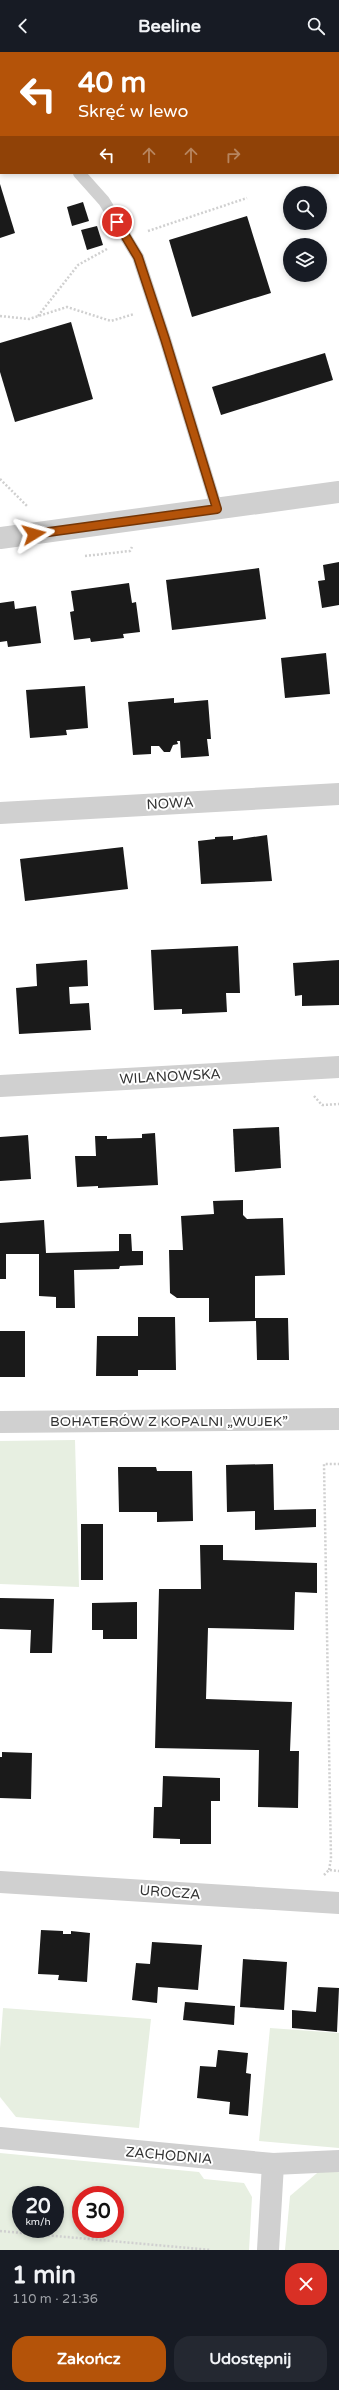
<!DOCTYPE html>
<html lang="pl">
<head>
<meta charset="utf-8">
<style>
  body { margin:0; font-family:"Varela Round",sans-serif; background:#242831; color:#f1f3f6; height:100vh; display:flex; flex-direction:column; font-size:15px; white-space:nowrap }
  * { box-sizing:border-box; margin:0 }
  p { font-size:13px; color:#9ea1a6 }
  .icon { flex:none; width:22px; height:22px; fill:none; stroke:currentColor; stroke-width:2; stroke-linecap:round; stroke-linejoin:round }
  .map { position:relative; height:2198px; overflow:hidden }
  .side { display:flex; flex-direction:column; background:#171b24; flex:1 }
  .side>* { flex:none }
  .hud { position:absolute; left:0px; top:0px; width:339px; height:122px; box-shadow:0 2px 6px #0003; background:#b45309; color:#fff; overflow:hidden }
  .fabs { position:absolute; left:283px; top:134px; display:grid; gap:8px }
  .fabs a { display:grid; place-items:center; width:44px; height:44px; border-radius:50%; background:#171b24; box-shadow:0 2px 6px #0003; font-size:20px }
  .speed { position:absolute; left:12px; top:2134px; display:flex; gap:8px; font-size:20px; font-weight:700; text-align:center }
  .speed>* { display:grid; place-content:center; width:52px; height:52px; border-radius:50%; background:#171b24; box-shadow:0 2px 6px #0003; line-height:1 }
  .speed small { font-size:10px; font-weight:400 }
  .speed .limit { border:6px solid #d22; background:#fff; color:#111 }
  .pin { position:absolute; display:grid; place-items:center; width:34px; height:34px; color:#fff; margin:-17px; border:2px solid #fff; border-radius:50%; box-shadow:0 1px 4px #0007 }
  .me { position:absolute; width:44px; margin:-22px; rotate:82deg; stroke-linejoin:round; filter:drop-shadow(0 0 3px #0008) }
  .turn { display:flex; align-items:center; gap:14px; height:84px; padding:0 12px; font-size:18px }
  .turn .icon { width:52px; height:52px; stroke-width:2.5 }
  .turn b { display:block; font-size:28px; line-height:34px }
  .lanes { display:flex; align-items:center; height:38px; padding:0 12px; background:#0003; justify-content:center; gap:20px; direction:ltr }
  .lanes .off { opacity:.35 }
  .round { display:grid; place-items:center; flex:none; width:42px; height:42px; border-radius:16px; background:#242831 }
  .headline { display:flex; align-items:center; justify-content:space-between; height:68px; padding:0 12px }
  h1 { font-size:24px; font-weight:800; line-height:30px }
  .action { display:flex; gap:8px; margin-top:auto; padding:8px 12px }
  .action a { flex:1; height:46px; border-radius:16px; background:#b45309; color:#fff; font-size:16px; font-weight:800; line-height:46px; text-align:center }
  .action a+a { background:#242831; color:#f1f3f6 }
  header { display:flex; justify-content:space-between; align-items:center; height:52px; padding:0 12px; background:#171b24; font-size:18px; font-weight:800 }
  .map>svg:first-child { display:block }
  .green { fill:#e7efe1; fill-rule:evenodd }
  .building { fill:#1a1a1a }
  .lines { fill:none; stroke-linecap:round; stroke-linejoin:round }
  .path { stroke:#d0d0d0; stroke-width:2.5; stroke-dasharray:2 2; stroke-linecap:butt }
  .service { stroke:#d0d0d0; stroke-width:12 }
  .minor { stroke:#d0d0d0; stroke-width:22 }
  .route-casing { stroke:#753606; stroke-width:10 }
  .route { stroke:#b45309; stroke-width:7 }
  .labels { text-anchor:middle; stroke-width:4; stroke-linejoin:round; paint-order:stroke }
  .street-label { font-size:14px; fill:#333; stroke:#fff }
</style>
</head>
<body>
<header><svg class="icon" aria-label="back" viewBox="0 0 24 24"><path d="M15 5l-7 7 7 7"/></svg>Beeline<svg class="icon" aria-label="search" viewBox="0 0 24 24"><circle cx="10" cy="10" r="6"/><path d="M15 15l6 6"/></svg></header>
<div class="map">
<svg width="339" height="2198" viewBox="0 0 339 2198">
  <rect width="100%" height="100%" fill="#fff"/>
  <!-- green -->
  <g class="green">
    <polygon points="75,1388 79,1535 0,1532 0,1389"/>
    <polygon points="3,1956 151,1967 139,2076 16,2065 0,2045 0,1997"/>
    <polygon points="270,1976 339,1981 339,2096 259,2089"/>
    <path d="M0,2101l199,19 5,7 40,4 8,14 -3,53h-249zM21,2143h34v34h-34zM81,2143h34v34h-34z"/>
    <polygon points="323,2116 339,2117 339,2198 285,2198 290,2144"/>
  </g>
  <!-- building -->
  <g class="building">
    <polygon points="0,132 15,181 0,186"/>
    <polygon points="83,150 89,169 72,174 67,155"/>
    <polygon points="247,164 271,241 192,265 169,188"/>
    <polygon points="97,174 103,193 87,198 81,178"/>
    <polygon points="71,270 93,347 15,370 0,320 0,291"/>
    <polygon points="325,301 333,328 221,363 212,335"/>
    <polygon points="339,510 339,553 322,556 318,529 325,528 323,513"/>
    <polygon points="259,516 266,567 172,578 166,528"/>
    <polygon points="129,531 132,551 136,550 140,580 123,582 124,586 91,590 90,586 74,588 70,560 74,559 71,539"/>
    <polygon points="14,549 15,557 36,554 41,591 8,595 7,589 0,590 0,551"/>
    <polygon points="326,601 330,642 285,646 281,606"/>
    <polygon points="85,634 88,676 66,678 67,683 30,686 26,638"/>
    <polygon points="174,646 174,651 208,648 211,687 207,687 209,704 181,706 180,689 177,689 178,692 173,693 170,700 164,700 159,694 151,694 151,702 133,703 128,650"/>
    <polygon points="267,783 272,829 201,832 198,789 215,787 215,785 233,784 233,788"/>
    <polygon points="123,795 128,837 25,849 20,807"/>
    <polygon points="238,894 240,941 226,941 227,960 182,962 182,957 154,958 151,898"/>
    <polygon points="87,908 88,934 69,935 70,952 89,951 91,978 19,982 16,936 37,934 36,912"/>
    <polygon points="339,908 339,953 302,954 302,943 295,944 293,911"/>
    <polygon points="279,1075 281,1116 235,1120 233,1077"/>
    <polygon points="155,1081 158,1133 98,1136 98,1134 77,1135 75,1104 96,1104 95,1084 107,1084 107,1087 142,1086 142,1082"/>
    <polygon points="28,1083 31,1127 0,1129 0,1085"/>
    <polygon points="243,1148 243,1163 247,1167 283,1166 285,1223 255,1224 255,1266 288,1266 289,1308 257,1308 256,1269 209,1270 209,1246 177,1246 170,1241 169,1198 183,1198 181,1164 214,1162 213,1149"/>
    <polygon points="44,1168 46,1201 119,1199 119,1182 131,1182 132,1199 143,1199 143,1213 120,1214 119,1217 74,1218 75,1256 56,1256 56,1245 39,1244 39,1202 6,1202 6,1227 0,1227 0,1171"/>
    <polygon points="138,1265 175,1265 176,1318 138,1318 138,1324 96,1324 97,1284 138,1284"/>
    <rect x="0" y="1279" width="25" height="46"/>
    <polygon points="273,1412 274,1458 316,1457 316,1475 255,1478 255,1459 227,1460 226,1413"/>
    <polygon points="118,1415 156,1415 157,1419 192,1419 193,1469 157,1470 157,1460 119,1460"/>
    <rect x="81" y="1472" width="22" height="56"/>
    <polygon points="200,1493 223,1493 223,1508 317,1511 317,1541 295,1540 294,1578 208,1576 206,1647 292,1650 290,1699 299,1699 298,1756 258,1755 259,1698 155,1696 159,1537 201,1537"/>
    <polygon points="0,1546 54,1547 52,1601 30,1601 31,1578 0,1577"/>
    <polygon points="137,1550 137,1587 103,1587 103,1578 92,1578 92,1551"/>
    <polygon points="2,1700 32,1701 31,1747 0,1746 0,1705 2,1705"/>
    <polygon points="163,1724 220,1726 220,1749 211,1749 211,1792 180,1792 180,1787 153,1786 154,1755 162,1755"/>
    <polygon points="41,1878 63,1879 63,1882 71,1882 71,1879 90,1881 87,1930 58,1928 59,1923 38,1922"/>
    <polygon points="152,1890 202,1893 198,1938 158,1935 157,1951 132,1948 136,1911 150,1912"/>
    <polygon points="243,1907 287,1910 284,1958 240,1955"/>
    <polygon points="318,1935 339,1936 337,1980 292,1976 292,1958 316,1960"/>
    <polygon points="185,1950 235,1954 234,1973 183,1968"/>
    <polygon points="218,1998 248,2001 246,2021 251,2022 248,2064 229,2062 230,2050 197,2046 200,2014 216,2015"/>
  </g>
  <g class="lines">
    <!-- path -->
    <g class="path">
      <polyline points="148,179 247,146"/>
      <polyline points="0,264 29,267 67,255 111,269 134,262"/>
      <polyline points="38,264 78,213 107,197"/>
      <polyline points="0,427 28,455"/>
      <polyline points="85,504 130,499 132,495"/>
      <polyline points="314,1044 322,1053 339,1052"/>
      <polyline points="329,1818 331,1807 324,1412 339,1412"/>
      <polyline points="324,1823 329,1818 339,1819"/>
      <polyline points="0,2179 211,2198"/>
    </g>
    <!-- service -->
    <g class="service">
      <polyline points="28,0 28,1"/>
      <polyline points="79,121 104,149 138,205 165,287 217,457"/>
    </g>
    <!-- minor -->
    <g class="minor">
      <polyline points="0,486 339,440"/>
      <polyline points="0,761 339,742"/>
      <polyline points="0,1034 339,1015"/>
      <polyline points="0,1370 339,1367"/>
      <polyline points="0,1830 339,1851"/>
      <polyline points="0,2086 273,2112 339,2109"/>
      <polyline points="268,2198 273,2112"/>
    </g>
  </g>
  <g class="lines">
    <!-- route casing -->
    <g class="route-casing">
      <polyline id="route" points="34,482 217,457 165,287 138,205 117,170"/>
    </g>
    <!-- route -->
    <use href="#route" class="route"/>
  </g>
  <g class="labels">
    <!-- street labels -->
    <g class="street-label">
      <text transform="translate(170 751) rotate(-3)" y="5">NOWA</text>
      <text transform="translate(170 1024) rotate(-3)" y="5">WILANOWSKA</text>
      <text x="169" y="1374">BOHATERÓW Z KOPALNI „WUJEK”</text>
      <text transform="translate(170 1840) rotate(4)" y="5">UROCZA</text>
      <text transform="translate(169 2103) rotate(5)" y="5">ZACHODNIA</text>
    </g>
  </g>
</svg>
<div class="fabs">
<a><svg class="icon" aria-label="search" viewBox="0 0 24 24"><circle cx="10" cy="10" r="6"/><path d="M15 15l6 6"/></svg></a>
<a><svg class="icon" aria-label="layers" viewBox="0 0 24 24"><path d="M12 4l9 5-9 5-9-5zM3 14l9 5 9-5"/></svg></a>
</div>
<div class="speed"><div>20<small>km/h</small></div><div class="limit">30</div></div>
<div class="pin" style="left:117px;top:170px;background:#d93025"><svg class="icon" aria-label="arrive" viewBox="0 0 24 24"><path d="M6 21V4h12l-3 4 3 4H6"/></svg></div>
<svg class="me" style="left:34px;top:482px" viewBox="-20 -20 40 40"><path d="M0-17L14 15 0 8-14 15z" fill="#b45309" stroke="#fff" stroke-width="4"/></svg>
<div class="hud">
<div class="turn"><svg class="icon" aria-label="left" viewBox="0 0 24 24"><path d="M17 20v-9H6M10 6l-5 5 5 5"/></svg><div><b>40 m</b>Skręć w lewo</div></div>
<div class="lanes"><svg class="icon" aria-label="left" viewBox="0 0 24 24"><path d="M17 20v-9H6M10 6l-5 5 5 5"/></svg><svg class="icon off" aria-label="ahead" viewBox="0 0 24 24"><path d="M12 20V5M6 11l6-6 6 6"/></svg><svg class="icon off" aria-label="ahead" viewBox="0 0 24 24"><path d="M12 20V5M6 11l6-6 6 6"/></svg><svg class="icon off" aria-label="right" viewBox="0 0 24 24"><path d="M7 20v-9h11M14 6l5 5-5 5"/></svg></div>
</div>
</div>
<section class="side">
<div class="headline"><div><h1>1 min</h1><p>110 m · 21:36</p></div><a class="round" style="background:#d93025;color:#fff"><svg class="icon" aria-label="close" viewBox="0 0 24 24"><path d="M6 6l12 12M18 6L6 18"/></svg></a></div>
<div class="action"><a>Zakończ</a><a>Udostępnij</a></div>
</section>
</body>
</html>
